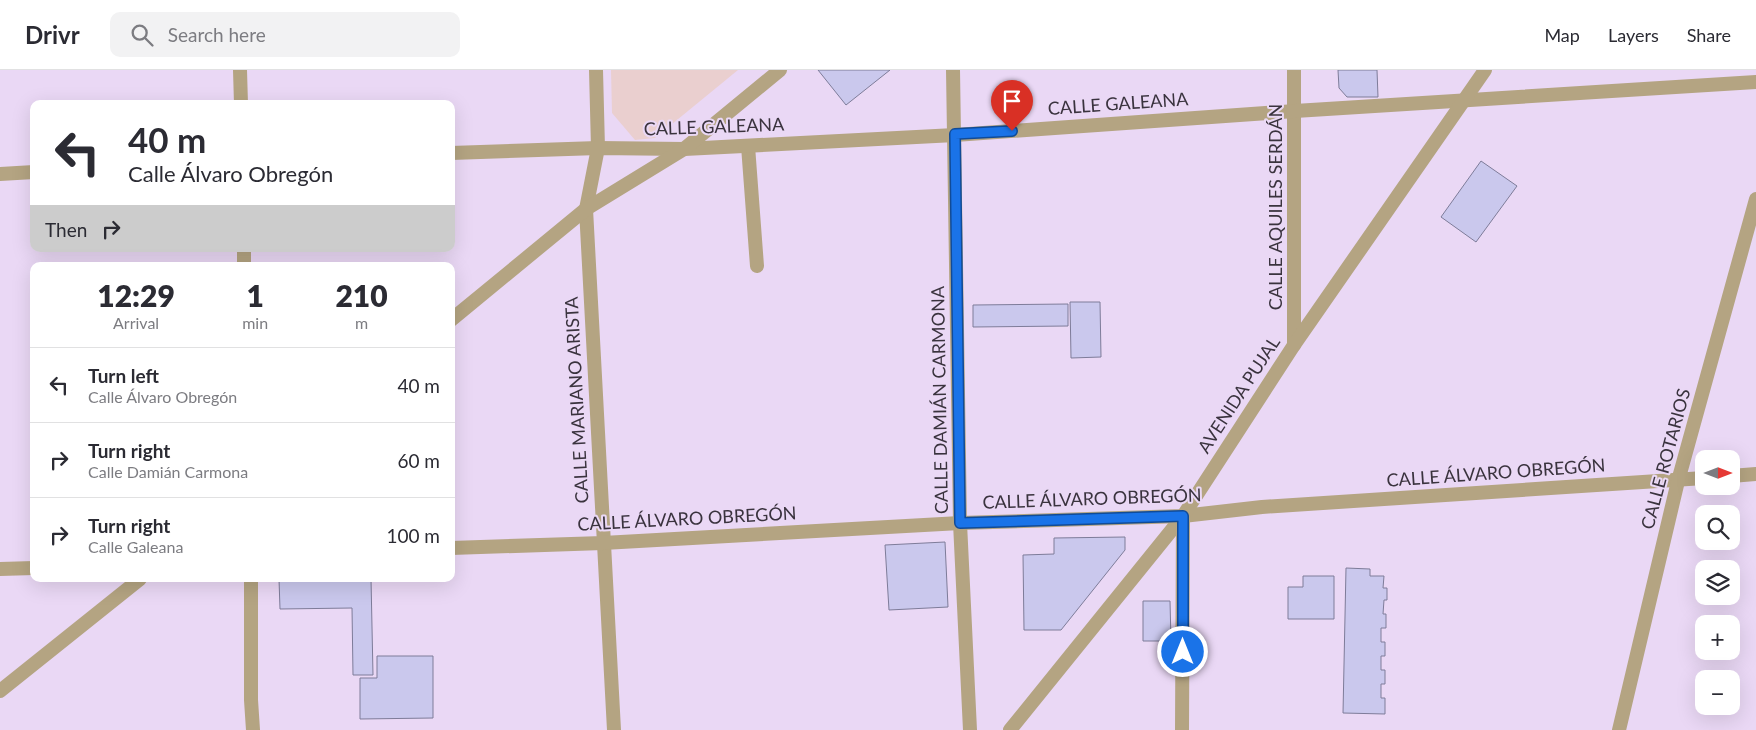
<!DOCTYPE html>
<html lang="en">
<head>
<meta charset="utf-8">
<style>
  body { margin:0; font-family:Lato,sans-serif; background:#f2f2f3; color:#2b2b33; height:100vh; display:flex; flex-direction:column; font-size:19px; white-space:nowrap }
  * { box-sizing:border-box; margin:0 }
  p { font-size:16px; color:#7c7c81 }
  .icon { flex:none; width:28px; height:28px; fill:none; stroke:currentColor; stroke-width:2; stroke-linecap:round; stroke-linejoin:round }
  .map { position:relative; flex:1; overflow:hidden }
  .side { position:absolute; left:30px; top:192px; width:425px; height:320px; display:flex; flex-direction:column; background:#fff; border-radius:10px; box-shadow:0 5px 20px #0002 }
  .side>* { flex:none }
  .banner { position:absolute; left:30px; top:30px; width:425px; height:152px; border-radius:10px; box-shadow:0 5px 20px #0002; background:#fff; color:#2b2b33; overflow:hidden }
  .needle { width:32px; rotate:90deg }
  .buttons { position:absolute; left:1695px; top:380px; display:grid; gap:10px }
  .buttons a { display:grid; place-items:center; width:45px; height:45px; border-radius:10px; background:#fff; box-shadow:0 5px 20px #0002; font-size:25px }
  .pin { position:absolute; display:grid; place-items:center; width:42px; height:42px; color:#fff; margin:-51px -21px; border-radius:50% 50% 50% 0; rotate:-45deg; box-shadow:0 0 5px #0007 }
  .pin .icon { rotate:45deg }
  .me { position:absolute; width:55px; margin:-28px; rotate:0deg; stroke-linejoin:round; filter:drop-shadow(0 0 4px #0008) }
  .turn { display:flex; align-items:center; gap:18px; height:105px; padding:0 15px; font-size:22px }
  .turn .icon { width:65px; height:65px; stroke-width:2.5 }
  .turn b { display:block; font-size:35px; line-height:42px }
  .then { display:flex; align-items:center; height:48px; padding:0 15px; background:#0003; gap:10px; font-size:19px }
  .eta { display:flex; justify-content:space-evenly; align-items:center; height:85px; text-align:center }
  .eta b { font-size:30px; font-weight:800; line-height:35px }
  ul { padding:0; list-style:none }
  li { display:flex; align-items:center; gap:15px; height:75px; padding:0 15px; border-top:1px solid #e1e1e2 }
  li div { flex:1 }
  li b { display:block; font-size:19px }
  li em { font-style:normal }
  header { display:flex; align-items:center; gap:30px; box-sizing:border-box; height:70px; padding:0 25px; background:#fff; border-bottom:1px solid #e1e1e2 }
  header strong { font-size:24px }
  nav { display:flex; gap:28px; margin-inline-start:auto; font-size:18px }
  .search { width:350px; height:45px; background:#f2f2f3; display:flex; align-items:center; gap:12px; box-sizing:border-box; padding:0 18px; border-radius:10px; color:#7c7c81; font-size:19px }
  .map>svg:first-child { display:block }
  .education { fill:#eacfcf }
  .building { fill:#cac8ed; stroke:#7e7c99 }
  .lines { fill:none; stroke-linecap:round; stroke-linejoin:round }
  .minor { stroke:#b4a482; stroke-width:14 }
  .tertiary { stroke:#b4a482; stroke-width:14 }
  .route-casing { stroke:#114b97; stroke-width:12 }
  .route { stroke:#1a73e8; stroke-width:9 }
  .labels { text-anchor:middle; stroke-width:4; stroke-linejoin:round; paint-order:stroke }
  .street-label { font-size:18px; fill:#3a333e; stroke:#ead8f5 }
</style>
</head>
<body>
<header>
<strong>Drivr</strong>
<div class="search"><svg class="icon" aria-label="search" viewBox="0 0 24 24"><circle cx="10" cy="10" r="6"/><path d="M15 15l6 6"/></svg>Search here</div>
<nav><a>Map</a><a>Layers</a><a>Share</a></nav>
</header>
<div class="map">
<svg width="1756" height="660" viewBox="0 0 1756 660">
  <rect width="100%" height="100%" fill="#ead8f5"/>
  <!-- education -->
  <polygon class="education" points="611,0 738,0 655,68 635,70 612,43"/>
  <!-- building -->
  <g class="building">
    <polygon points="818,0 890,0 846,35"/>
    <polygon points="1338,0 1377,0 1378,27 1347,27 1339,18"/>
    <polygon points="1481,91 1517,116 1476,172 1441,147"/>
    <polygon points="1070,232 1100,232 1101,287 1071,288"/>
    <polygon points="1068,234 1068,256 973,257 973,235"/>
    <polygon points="1125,467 1125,480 1061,560 1024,560 1023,485 1054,484 1054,468"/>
    <polygon points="945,472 948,537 889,540 885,475"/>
    <polygon points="1346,498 1370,499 1370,506 1384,506 1383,518 1387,518 1387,530 1384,530 1383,544 1386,544 1386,558 1381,558 1381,572 1385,572 1385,586 1381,586 1381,600 1385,600 1385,614 1381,614 1381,628 1385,628 1385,644 1343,643"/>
    <polygon points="1303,506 1334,506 1334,549 1288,549 1288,517 1303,517"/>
    <polygon points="279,509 371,509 373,605 353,605 352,538 280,539"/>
    <polygon points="1143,531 1170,531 1171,571 1143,571"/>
    <polygon points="377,586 433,586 433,648 360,649 360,608 377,608"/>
  </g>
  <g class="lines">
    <!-- minor -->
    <g class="minor">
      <polyline points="240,0 241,34"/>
      <polyline points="596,0 598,78 586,139 614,660"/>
      <polyline points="953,0 960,453 970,660"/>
      <polyline points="1294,0 1294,275"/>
      <polyline points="748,76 757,196"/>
      <polyline points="451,83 598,78 684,79 955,65 1295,41 1756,12"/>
      <polyline points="0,104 34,102"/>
      <polyline points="244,179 244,196"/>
      <polyline points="1731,406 1756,404"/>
      <polyline points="451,478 603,473 960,453 1183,446 1262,437 1704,408"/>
      <polyline points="0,499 34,498"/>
      <polyline points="251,509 251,630 253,660"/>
      <polyline points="1010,660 1183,446 1294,275 1485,0"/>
      <polyline points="1182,660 1183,446"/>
      <polyline points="1619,660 1678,411 1756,129"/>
    </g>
    <!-- tertiary -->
    <g class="tertiary">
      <polyline points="451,250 586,139 684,79 780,0"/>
      <polyline points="0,621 140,509"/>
    </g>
  </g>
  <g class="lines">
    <!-- route casing -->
    <g class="route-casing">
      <polyline id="route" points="1012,61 955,64 960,453 1183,446 1183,582"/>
    </g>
    <!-- route -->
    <use href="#route" class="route"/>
  </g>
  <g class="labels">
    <!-- street labels -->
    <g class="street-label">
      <text transform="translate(1118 34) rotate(-4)" y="6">CALLE GALEANA</text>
      <text transform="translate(714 57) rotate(-2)" y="6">CALLE GALEANA</text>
      <text transform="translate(1276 137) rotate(-90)" y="6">CALLE AQUILES SERDÁN</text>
      <text transform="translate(1239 325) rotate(-57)" y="6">AVENIDA PUJAL</text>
      <text transform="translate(577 330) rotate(-93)" y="6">CALLE MARIANO ARISTA</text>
      <text transform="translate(940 330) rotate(-91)" y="6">CALLE DAMIÁN CARMONA</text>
      <text transform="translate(1666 389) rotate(-75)" y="6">CALLE ROTARIOS</text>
      <text transform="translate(1496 403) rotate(-4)" y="6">CALLE ÁLVARO OBREGÓN</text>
      <text transform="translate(1092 429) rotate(-2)" y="6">CALLE ÁLVARO OBREGÓN</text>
      <text transform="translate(687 449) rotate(-3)" y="6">CALLE ÁLVARO OBREGÓN</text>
    </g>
  </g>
</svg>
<div class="buttons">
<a><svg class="needle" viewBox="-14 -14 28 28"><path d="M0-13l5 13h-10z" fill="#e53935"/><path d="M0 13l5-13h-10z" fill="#7c7c81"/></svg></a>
<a><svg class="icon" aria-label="search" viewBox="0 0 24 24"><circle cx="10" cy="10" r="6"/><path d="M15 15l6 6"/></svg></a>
<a><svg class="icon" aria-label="layers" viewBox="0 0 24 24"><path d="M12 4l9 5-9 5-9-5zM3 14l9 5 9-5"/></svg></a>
<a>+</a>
<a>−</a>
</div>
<div class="pin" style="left:1012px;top:61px;background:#d93025"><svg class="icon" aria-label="arrive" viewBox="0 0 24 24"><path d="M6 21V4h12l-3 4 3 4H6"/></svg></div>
<svg class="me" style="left:1183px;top:582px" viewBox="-20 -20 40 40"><circle r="17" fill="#1a73e8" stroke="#fff" stroke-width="3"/><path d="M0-11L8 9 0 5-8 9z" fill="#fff"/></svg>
<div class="banner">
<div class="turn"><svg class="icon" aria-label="left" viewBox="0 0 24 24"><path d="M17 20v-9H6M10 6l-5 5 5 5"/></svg><div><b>40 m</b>Calle Álvaro Obregón</div></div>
<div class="then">Then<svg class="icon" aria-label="right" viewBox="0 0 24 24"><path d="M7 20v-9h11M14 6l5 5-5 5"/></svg></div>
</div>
<section class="side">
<div class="eta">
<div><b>12:29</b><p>Arrival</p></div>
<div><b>1</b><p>min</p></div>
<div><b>210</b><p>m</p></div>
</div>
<ul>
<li><svg class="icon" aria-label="left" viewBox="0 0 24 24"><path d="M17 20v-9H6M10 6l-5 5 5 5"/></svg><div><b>Turn left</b><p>Calle Álvaro Obregón</p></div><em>40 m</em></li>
<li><svg class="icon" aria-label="right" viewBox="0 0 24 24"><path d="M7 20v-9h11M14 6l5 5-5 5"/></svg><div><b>Turn right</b><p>Calle Damián Carmona</p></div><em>60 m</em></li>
<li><svg class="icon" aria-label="right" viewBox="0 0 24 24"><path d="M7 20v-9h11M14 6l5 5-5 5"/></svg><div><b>Turn right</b><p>Calle Galeana</p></div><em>100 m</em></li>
</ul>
</section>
</div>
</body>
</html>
